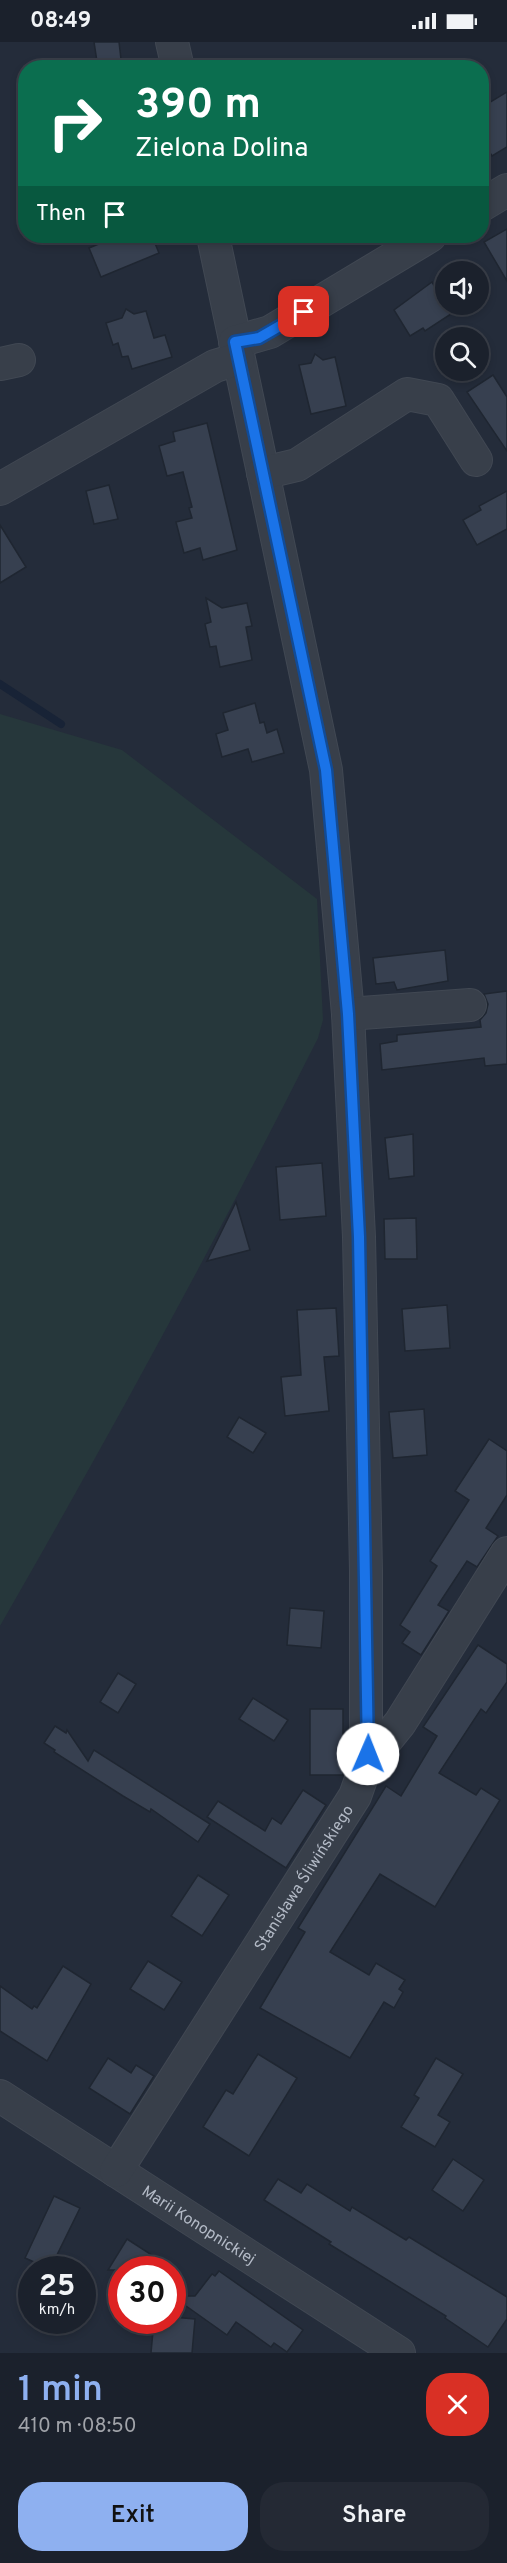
<!DOCTYPE html>
<html lang="en">
<head>
<meta charset="utf-8">
<style>
  body { margin:0; font-family:Overpass,sans-serif; background:#242934; color:#f1f3f6; height:100vh; display:flex; flex-direction:column; font-size:22px; white-space:nowrap }
  * { box-sizing:border-box; margin:0 }
  p { font-size:20px; color:#a0a3a9 }
  .icon { flex:none; width:33px; height:33px; fill:none; stroke:currentColor; stroke-width:2; stroke-linecap:round; stroke-linejoin:round }
  .map { position:relative; height:2311px; overflow:hidden }
  .panel { display:flex; flex-direction:column; background:#1b212c; flex:1 }
  .panel>* { flex:none }
  .banner { position:absolute; left:18px; top:18px; width:471px; height:183px; border-radius:24px; box-shadow:0 3px 9px #0003,0 0 0 2px #393e48; background:#0b6e4f; color:#fff; overflow:hidden }
  .buttons { position:absolute; left:435px; top:219px; display:grid; gap:12px }
  .buttons a { display:grid; place-items:center; width:54px; height:54px; border-radius:50%; background:#1b212c; box-shadow:0 3px 9px #0003,0 0 0 2px #393e48; font-size:30px }
  .speed { position:absolute; left:18px; top:2214px; display:flex; gap:12px; font-size:30px; font-weight:700; text-align:center }
  .speed>* { display:grid; place-content:center; width:78px; height:78px; border-radius:50%; background:#1b212c; box-shadow:0 3px 9px #0003,0 0 0 2px #393e48; line-height:1 }
  .speed small { font-size:15px; font-weight:400 }
  .speed .limit { border:9px solid #d22; background:#fff; color:#111 }
  .pin { position:absolute; display:grid; place-items:center; width:51px; height:51px; color:#fff; margin:-26px; border-radius:12px; box-shadow:0 3px 9px #0006 }
  .me { position:absolute; width:66px; margin:-33px; rotate:1deg; stroke-linejoin:round; filter:drop-shadow(0 0 4px #0008) }
  .turn { display:flex; align-items:center; gap:21px; height:126px; padding:0 18px; font-size:27px }
  .turn .icon { width:78px; height:78px; stroke-width:2.5 }
  .turn b { display:block; font-size:42px; line-height:51px }
  .then { display:flex; align-items:center; height:57px; padding:0 18px; background:#0003; gap:12px; font-size:22px }
  .round { display:grid; place-items:center; flex:none; width:63px; height:63px; border-radius:24px; background:#242934 }
  .headline { display:flex; align-items:center; justify-content:space-between; height:102px; padding:0 18px }
  h1 { font-size:36px; font-weight:600; line-height:45px; color:#8eb0f0 }
  .primary-button { display:flex; gap:12px; margin-top:auto; padding:12px 18px }
  .primary-button a { flex:1; height:69px; border-radius:24px; background:#8eb0f0; color:#111; font-size:24px; font-weight:600; line-height:69px; text-align:center }
  .primary-button a+a { background:#242934; color:#f1f3f6 }
  .status { display:flex; justify-content:space-between; align-items:center; height:42px; padding:0 30px; background:#1b212c; direction:ltr }
  .status svg { height:16px; fill:currentColor }
  .map>svg:first-child { display:block }
  .green { fill:#26373b }
  .lines { fill:none; stroke-linecap:round; stroke-linejoin:round }
  .stream { stroke:#182336; stroke-width:8 }
  .building { fill:#374050; stroke:#1f2631; stroke-width:1.5 }
  .minor-casing { stroke:#414853; stroke-width:34 }
  .minor { stroke:#383f4a; stroke-width:32 }
  .route-casing { stroke:#114b97; stroke-width:15 }
  .route { stroke:#1a73e8; stroke-width:10 }
  .labels { text-anchor:middle; stroke-width:6; stroke-linejoin:round; paint-order:stroke }
  .street-label { font-size:16px; fill:#b3bac6; stroke:#1d242f }
</style>
</head>
<body>
<div class="status"><b>08:49</b><svg viewBox="0 0 49 12"><path d="M0 12V9h3v3zM5 12V6h3v6zM10 12V3h3v9zM15 12V0h3v12zM26 1h20v11H26zM47 4h2v5h-2z"/></svg></div>
<div class="map">
<svg width="507" height="2311" viewBox="0 0 507 2311">
  <rect width="100%" height="100%" fill="#242c3a"/>
  <!-- green -->
  <path class="green" d="M0,672l122,36 195,149 6,121 -5,18c-100,199 -207,395 -318,588z"/>
  <g class="lines">
    <!-- stream -->
    <polyline class="stream" points="0,642 61,682"/>
  </g>
  <!-- building -->
  <g class="building">
    <polygon points="94,0 119,0 122,26 98,26"/>
    <polygon points="507,50 507,105 492,114 489,109 482,114 482,65"/>
    <polygon points="507,187 507,239 484,200"/>
    <polygon points="118,194 152,194 159,211 101,235 89,206"/>
    <polygon points="432,240 451,272 425,289 423,286 410,294 394,268"/>
    <polygon points="126,267 134,272 146,269 154,296 165,293 172,315 132,327 128,314 122,315 118,301 113,303 106,281 122,276"/>
    <polygon points="315,312 323,318 335,315 346,364 311,372 299,323 311,321"/>
    <polygon points="493,333 507,355 507,409 467,350"/>
    <polygon points="207,381 237,508 203,518 200,506 184,511 176,480 192,476 189,466 192,465 183,430 167,434 159,404 175,399 173,390"/>
    <polygon points="109,443 118,477 94,482 86,449"/>
    <polygon points="507,449 507,487 477,503 463,478 481,468 479,464"/>
    <polygon points="0,483 26,525 0,541"/>
    <polygon points="206,556 222,566 247,561 252,584 246,585 252,618 220,625 216,604 210,605 205,582 211,580"/>
    <polygon points="255,661 260,681 264,680 267,691 277,687 284,711 252,720 248,707 222,715 216,692 228,688 223,671"/>
    <polygon points="445,908 448,939 397,948 394,940 376,942 373,916"/>
    <polygon points="507,949 507,1022 485,1024 484,1016 382,1028 380,1002 397,999 397,993 481,985 480,978 486,971 488,962 484,952"/>
    <polygon points="413,1092 414,1134 389,1137 385,1096"/>
    <polygon points="322,1121 326,1174 280,1178 276,1125"/>
    <polygon points="236,1160 250,1208 207,1219"/>
    <polygon points="416,1176 417,1217 385,1217 384,1177"/>
    <polygon points="447,1263 450,1306 405,1309 402,1267"/>
    <polygon points="336,1266 339,1314 324,1315 329,1369 285,1374 281,1335 301,1333 297,1268"/>
    <polygon points="424,1367 427,1413 393,1416 389,1370"/>
    <polygon points="239,1375 266,1391 253,1411 227,1395"/>
    <polygon points="489,1397 507,1409 507,1453 486,1486 498,1494 477,1525 467,1519 438,1563 449,1569 421,1613 402,1601 410,1590 400,1583 437,1524 430,1519 469,1458 455,1449"/>
    <polygon points="290,1566 324,1569 321,1606 287,1603"/>
    <polygon points="478,1603 507,1622 507,1640 486,1671 481,1667 439,1731 476,1753 481,1746 500,1758 435,1865 380,1832 330,1910 369,1933 376,1921 405,1938 399,1947 403,1950 394,1966 384,1960 350,2016 260,1966 305,1890 298,1886 386,1744 401,1754 437,1694 423,1685"/>
    <polygon points="118,1631 136,1642 118,1671 100,1660"/>
    <polygon points="253,1656 288,1678 274,1699 239,1677"/>
    <rect x="310" y="1667" width="33" height="66"/>
    <polygon points="55,1684 66,1691 67,1688 88,1719 94,1708 210,1782 198,1800 151,1767 150,1770 123,1754 54,1710 55,1708 44,1701"/>
    <polygon points="303,1748 326,1763 286,1826 207,1775 218,1759 265,1789 272,1776 281,1782"/>
    <polygon points="198,1833 229,1853 202,1894 171,1874"/>
    <polygon points="148,1919 182,1940 164,1968 130,1947"/>
    <polygon points="63,1924 91,1942 47,2019 0,1989 0,1944 32,1967 34,1964 37,1966"/>
    <polygon points="258,2012 297,2036 249,2114 203,2085 226,2048 233,2052"/>
    <polygon points="108,2016 131,2031 136,2023 154,2034 130,2072 89,2046"/>
    <polygon points="436,2016 463,2032 438,2073 450,2080 435,2105 401,2085 419,2056 414,2053"/>
    <polygon points="453,2117 484,2138 463,2169 432,2148"/>
    <polygon points="278,2137 301,2151 307,2142 350,2169 352,2165 406,2198 409,2195 507,2255 507,2277 488,2305 445,2276 446,2274 329,2202 331,2200 264,2158"/>
    <polygon points="54,2154 80,2166 50,2227 25,2216"/>
    <polygon points="127,2197 175,2228 108,2228"/>
    <polygon points="219,2229 303,2288 287,2310 274,2301 271,2305 236,2280 227,2293 172,2254 195,2254 212,2232 215,2234"/>
    <polygon points="172,2275 195,2277 192,2311 151,2311 154,2278 172,2278"/>
  </g>
  <g class="lines">
    <!-- minor casing -->
    <g class="minor-casing">
      <g id="minor">
        <polyline points="172,0 178,26"/>
        <polyline points="482,163 507,148"/>
        <polyline points="213,194 326,728 348,972 359,1195 366,1529 366,1723"/>
        <polyline points="235,300 270,290 430,194"/>
        <polyline points="0,322 19,318"/>
        <polyline points="263,431 297,423 407,352 438,358 476,418"/>
        <polyline points="0,447 215,324 238,317"/>
        <polyline points="348,972 470,963"/>
        <path id="s1" d="M0,2054l399,257"/>
        <path id="s2" d="M116,2129l239,-375 11,-31 34,-42 107,-170"/>
      </g>
    </g>
    <!-- minor -->
    <use href="#minor" class="minor"/>
  </g>
  <g class="lines">
    <!-- route casing -->
    <g class="route-casing">
      <polyline id="route" points="304,270 259,296 235,300 326,728 348,972 359,1195 368,1712"/>
    </g>
    <!-- route -->
    <use href="#route" class="route"/>
  </g>
  <g class="labels">
    <!-- street labels -->
    <g class="street-label">
      <text dy="6" stroke="none"><textPath href="#s2" startOffset="348">Stanisława Śliwińskiego</textPath></text>
      <text dy="6" stroke="none"><textPath href="#s1" startOffset="237">Marii Konopnickiej</textPath></text>
    </g>
  </g>
</svg>
<div class="buttons">
<a><svg class="icon" aria-label="sound" viewBox="0 0 24 24"><path d="M4 9h4l5-4v14l-5-4H4zM17 9q2 3 0 6"/></svg></a>
<a><svg class="icon" aria-label="search" viewBox="0 0 24 24"><circle cx="10" cy="10" r="6"/><path d="M15 15l6 6"/></svg></a>
</div>
<div class="speed"><div>25<small>km/h</small></div><div class="limit">30</div></div>
<div class="pin" style="left:304px;top:270px;background:#d93025"><svg class="icon" aria-label="arrive" viewBox="0 0 24 24"><path d="M6 21V4h12l-3 4 3 4H6"/></svg></div>
<svg class="me" style="left:368px;top:1712px" viewBox="-20 -20 40 40"><circle r="19" fill="#fff"/><path d="M0-13L10 11 0 6-10 11z" fill="#1a73e8"/></svg>
<div class="banner">
<div class="turn"><svg class="icon" aria-label="right" viewBox="0 0 24 24"><path d="M7 20v-9h11M14 6l5 5-5 5"/></svg><div><b>390 m</b>Zielona Dolina</div></div>
<div class="then">Then<svg class="icon" aria-label="arrive" viewBox="0 0 24 24"><path d="M6 21V4h12l-3 4 3 4H6"/></svg></div>
</div>
</div>
<section class="panel">
<div class="headline"><div><h1>1 min</h1><p>410 m · 08:50</p></div><a class="round" style="background:#d93025;color:#fff"><svg class="icon" aria-label="close" viewBox="0 0 24 24"><path d="M6 6l12 12M18 6L6 18"/></svg></a></div>
<div class="primary-button"><a>Exit</a><a>Share</a></div>
</section>
</body>
</html>
